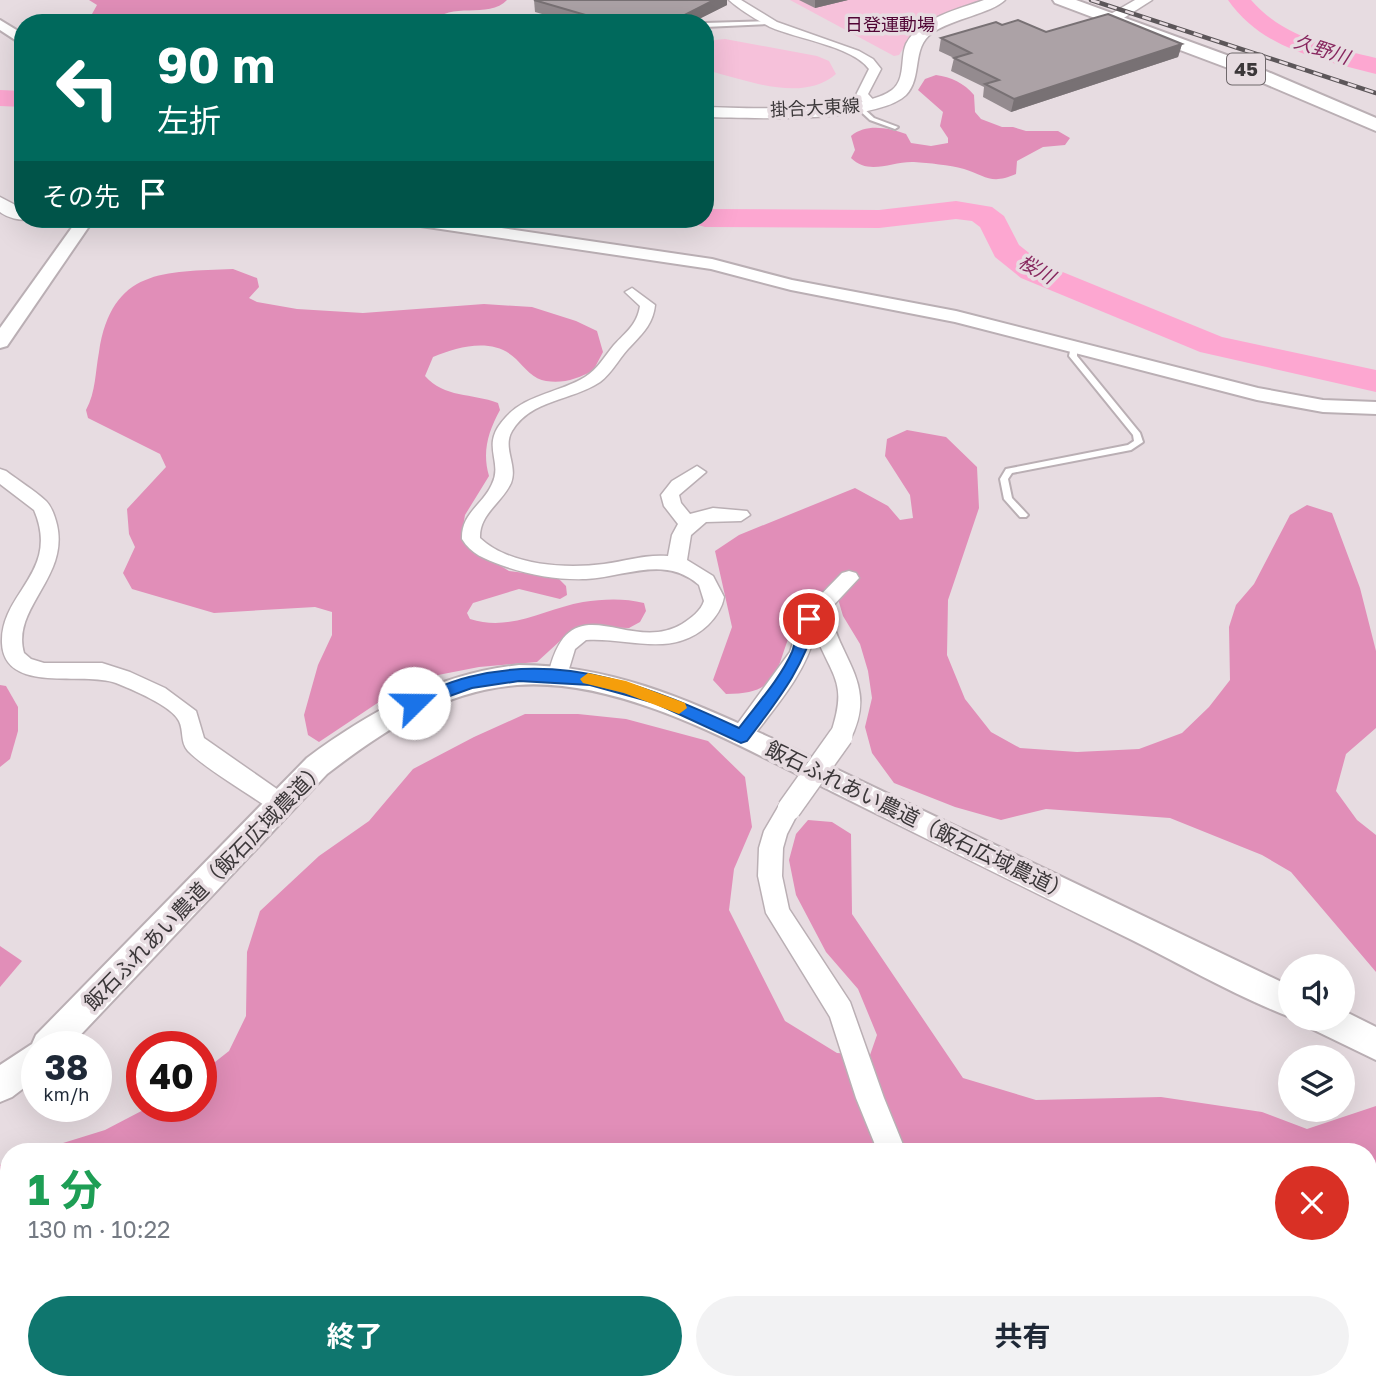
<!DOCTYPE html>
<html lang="ja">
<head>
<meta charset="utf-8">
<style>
  body { margin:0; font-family:"Golos Text","Noto Sans JP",sans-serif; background:#f2f2f3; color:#1f2937; height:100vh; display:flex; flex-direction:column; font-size:26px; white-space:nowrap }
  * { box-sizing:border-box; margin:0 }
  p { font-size:23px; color:#747a83 }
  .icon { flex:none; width:38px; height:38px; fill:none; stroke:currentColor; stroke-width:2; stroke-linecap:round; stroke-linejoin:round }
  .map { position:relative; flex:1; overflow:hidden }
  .details { position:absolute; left:0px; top:1143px; width:1377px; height:247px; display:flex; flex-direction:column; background:#fff; border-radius:28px 28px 0 0; box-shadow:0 7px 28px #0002 }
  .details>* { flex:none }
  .top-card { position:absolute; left:14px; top:14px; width:700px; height:214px; border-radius:28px; box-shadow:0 7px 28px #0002; background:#00695c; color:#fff; overflow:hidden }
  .fabs { position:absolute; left:1278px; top:954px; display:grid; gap:14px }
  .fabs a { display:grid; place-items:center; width:77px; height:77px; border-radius:50%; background:#fff; box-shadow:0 7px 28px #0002; font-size:35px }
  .speed { position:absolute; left:21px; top:1031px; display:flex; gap:14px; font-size:35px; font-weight:700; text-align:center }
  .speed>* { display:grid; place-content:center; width:91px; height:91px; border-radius:50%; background:#fff; box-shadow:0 7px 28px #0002; line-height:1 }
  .speed small { font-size:18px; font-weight:400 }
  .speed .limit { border:10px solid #d22; background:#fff; color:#111 }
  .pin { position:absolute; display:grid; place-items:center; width:60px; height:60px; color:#fff; margin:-30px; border:4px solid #fff; border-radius:50%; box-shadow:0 2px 7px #0007 }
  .me { position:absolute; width:77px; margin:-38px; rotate:68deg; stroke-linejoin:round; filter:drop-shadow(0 0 5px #0008) }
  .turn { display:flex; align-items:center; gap:24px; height:147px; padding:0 28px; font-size:32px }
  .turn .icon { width:91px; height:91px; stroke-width:2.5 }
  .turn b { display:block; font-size:49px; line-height:60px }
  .then { display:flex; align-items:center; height:66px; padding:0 28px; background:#0003; gap:14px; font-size:26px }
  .round { display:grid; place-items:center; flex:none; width:74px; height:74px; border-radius:37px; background:#f2f2f3 }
  .overview { display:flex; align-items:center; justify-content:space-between; height:119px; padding:0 28px }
  h1 { font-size:42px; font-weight:700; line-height:52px; color:#1e9e55 }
  .button { display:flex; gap:14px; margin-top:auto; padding:14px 28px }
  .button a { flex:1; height:80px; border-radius:42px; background:#0f766e; color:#fff; font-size:28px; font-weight:700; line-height:80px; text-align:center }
  .button a+a { background:#f2f2f3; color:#1f2937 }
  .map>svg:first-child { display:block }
  .green { fill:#f6c1da }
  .forest { fill:#e18eb8 }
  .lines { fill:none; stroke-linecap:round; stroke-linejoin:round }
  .river { fill:#fda7d1; fill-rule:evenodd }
  .service-casing { stroke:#baafb4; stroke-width:4 }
  .minor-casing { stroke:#baafb4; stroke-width:3 }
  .tertiary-casing { stroke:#baafb4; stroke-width:4 }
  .secondary-casing { stroke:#baafb4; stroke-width:3 }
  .primary-casing { stroke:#baafb4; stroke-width:4 }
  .service { fill:#fff; fill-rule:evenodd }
  .minor { fill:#fff; fill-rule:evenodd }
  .tertiary { fill:#fff; fill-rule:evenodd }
  .secondary { fill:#fff; fill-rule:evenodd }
  .primary { fill:#fff; fill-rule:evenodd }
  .rail-casing { stroke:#5c5659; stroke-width:4.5 }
  .rail { stroke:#e7dce1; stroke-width:2.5; stroke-dasharray:9; stroke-linecap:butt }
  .minor-bridge-casing { stroke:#baafb4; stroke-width:26; stroke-linecap:butt }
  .minor-bridge { stroke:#fff; stroke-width:23 }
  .wall { fill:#948b8f }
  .shaded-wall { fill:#787174 }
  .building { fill:#aca2a6; stroke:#787174; stroke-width:2 }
  .route { fill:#1a73e8; stroke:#114b97; stroke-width:2 }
  .slow { fill:#f59e0b }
  .labels { text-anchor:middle; stroke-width:7; stroke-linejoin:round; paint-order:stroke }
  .far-park-label { font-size:18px; fill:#500534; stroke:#e7dce1 }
  .far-street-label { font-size:18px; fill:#3b3739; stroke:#e7dce1 }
  .far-water-label { font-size:19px; font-style:italic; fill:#87265e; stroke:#e7dce1 }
  .shield { fill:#e7dce1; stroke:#6f686b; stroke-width:2 }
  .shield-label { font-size:19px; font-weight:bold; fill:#3b3739 }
  .street-label { font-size:21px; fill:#3b3739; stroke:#e7dce1 }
</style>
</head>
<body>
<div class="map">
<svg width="1376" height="1388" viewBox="0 0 1376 1388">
  <rect width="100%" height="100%" fill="#e7dce1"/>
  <!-- green -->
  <g class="green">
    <polygon points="790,0 984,0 913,33 899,55 894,56"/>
    <path d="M725,39l92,17 12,5 7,13c-35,30 -91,5 -131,-4v-29z"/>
  </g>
  <!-- forest -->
  <g class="forest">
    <path d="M89,0h418c-18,20 -59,0 -73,23h-347l10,-18z"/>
    <path d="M936,75c15,2 28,8 38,20l1,17 6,7 21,8h11l13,4h32l12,7 -5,7 -22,2 -26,14 -1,13c-25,11 -30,2 -52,-5 -15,-4 -35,-6 -50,-7 -22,-1 -45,14 -63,-4l4,-8 -4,-14c16,-13 37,-8 55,-2l5,9 20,3 17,-3v-5l-8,-12 3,-14 -25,-22 7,-11z"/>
    <path d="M233,269l24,9 2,9 -10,11 8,4 40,7 66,4 121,-9 48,3 44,14 21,10 6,21 -10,19c-15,7 -29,13 -47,10 -12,-1 -22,-14 -30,-22 -22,-22 -57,-13 -83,-2l-8,19c19,22 47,17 73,27l2,7c-12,22 -18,42 -11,66l-24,39 -3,18 8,14 39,24 48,6 9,9 1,9 -7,4 -41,-10 -46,14 -6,10 3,6c41,13 74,-10 113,-17 20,-3 41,-4 61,1l2,8 -6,11 -11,6 -40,-1 -17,3 -35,32 -58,5 -41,8 -44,17 -75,50 -11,-7 -4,-20 14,-50 14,-30v-23l-17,-5 -101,6 -82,-24 -9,-16 12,-26 -6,-13 -2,-25 39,-42 -6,-13 -72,-36 -2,-8c10,-19 9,-37 13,-58 13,-84 65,-80 134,-83z"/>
    <path d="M907,430l39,7 31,30 2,41 -31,92 -1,55 18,44 26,33 29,16 57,4 62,-3 43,-16 27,-26 21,-27 -1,-53 7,-22 18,-21 36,-69 17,-10 25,8 28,75 16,63v77l-30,26 -10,37 21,29 19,15v137l-85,-100 -29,-17 -92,-37 -124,-9 -45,11 -46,-13 -61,-24 -22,-30 -7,-26 7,-29 -4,-27 -8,-27 -17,-28 -5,-17 -16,-5c-9,9 -20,18 -26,29 -23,40 -9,71 -70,71l-13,-14 19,-53 -17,-76 24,-16 116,-47 33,18 12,14 13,-2 -3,-23 -25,-39 2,-17z"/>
    <polygon points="0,685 6,686 18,707 18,731 10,759 0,767"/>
    <polygon points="525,714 578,714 626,719 708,741 745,777 752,827 734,869 729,910 785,1021 837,1053 870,1055 877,1035 858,989 826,952 796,895 789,860 796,834 808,820 832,822 851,834 852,914 963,1078 1036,1100 1161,1097 1262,1112 1307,1129 1376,1106 1376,1388 1252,1388 1246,1381 1368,1381 1368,1152 34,1152 105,1130 151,1106 201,1106 201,1073 229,1051 246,1016 247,952 260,911 319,856 369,821 413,769 474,737"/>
    <polygon points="0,946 22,961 0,987"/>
    <polygon points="9,1161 9,1264 0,1260 0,1165"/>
    <polygon points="83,1381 608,1381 599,1388 86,1388"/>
    <polygon points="612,1381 998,1381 999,1388 635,1388"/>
  </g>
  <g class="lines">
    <!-- river -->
    <g class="river">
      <path d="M1228,0h23c32,37 80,47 125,58v16c-55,-14 -114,-25 -148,-74z"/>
      <polygon points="0,90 23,91 23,107 0,106"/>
      <polygon points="956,201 992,207 1004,216 1019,245 1043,264 1222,337 1376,370 1376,392 1200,352 1021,278 995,257 980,227 972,221 956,219 879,228 705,227 694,224 690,219 705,219 705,209 879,210"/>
    </g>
    <!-- service casing -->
    <g class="service-casing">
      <g id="service">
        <polygon points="770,21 768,24 705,27 705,23"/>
        <polygon points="857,106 861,106 874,118 898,127 895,129 870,120 857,108"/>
        <polygon points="1071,346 1077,346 1077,356 1140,433 1143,442 1131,450 1012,473 1008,479 1012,498 1028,515 1026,517 1020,517 1004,499 1000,479 1006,469 1128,445 1134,441 1133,435 1069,356"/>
      </g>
    </g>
    <!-- minor casing -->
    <g class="minor-casing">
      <g id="minor">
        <path d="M729,0h12l36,22 82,29 14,8 8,10 -13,25 10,11 -2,2h-8l-12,-12 13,-26c-17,-23 -72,-30 -99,-42 -13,-7 -30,-17 -41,-27z"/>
        <path d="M632,288l23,17c-2,20 -14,30 -27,44 -10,11 -16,24 -28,33 -28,19 -69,17 -88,49 -10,17 6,34 -1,52 -9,20 -32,31 -31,55 30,28 86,31 124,26 22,-3 42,-10 64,-8l4,-21 6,-11 -14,-18 -3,-11 11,-14 25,-15 9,6 -27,23 2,8 9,11 23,-6 34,3 3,4 -9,6 -35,1 -15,13 -4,25 26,16 11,21c-2,11 -8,20 -16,28 -36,34 -80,12 -122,15l-11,9 -10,33 -7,2 -7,-2 -3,-6c21,-97 80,-20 134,-52 9,-6 19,-13 22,-23l-5,-16c-34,-30 -73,-8 -113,-6 -29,1 -57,-4 -85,-14 -16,-6 -30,-11 -39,-26 -1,-26 21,-34 30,-55 11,-22 -10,-37 9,-61 21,-29 56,-29 84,-46 13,-8 19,-20 29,-32 12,-13 23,-20 26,-39l-15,-14z"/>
        <path d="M0,469l6,2c13,10 28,19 40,30 6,6 9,16 11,24 12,53 -46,83 -33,128l7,6 13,4h58l28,9 35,16 31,23 8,27 83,58 3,7 -3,7 -8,2 -8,-2c-23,-17 -64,-40 -83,-59 -8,-9 -4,-20 -9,-30 -7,-15 -48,-32 -63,-38 -32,-12 -112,12 -114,-40 -2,-51 59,-70 32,-133l-34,-26z"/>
        <path d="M849,571l7,2 3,5 -30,32c12,53 50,75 20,132l-8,3 -8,-3 -3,-6c18,-53 4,-56 -15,-102 -10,41 -41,74 -66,108l-8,3 -8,-3 -3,-6 3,-6 57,-78 12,-38 40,-41z"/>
        <polygon points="789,800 797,802 800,809 787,834 783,848 782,876 789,909 850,1002 884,1098 906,1152 878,1152 856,1098 830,1017 766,913 758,876 759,848 764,831 781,802"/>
        <polygon points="1034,1381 1066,1381 1069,1388 1037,1388"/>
      </g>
    </g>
    <!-- tertiary casing -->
    <g class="tertiary-casing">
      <g id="tertiary">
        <polygon points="0,20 23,34 23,45 0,30"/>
        <polygon points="78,219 94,219 7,346 0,348 0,328"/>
        <polygon points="399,219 440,219 712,259 792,280 956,311 1258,388 1323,400 1376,402 1376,414 1323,412 1257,400 955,322 791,290 711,269 407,224"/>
        <path d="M519,665c93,0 168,35 252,73l519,248v31c-54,-21 -106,-51 -158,-77 -101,-49 -201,-99 -301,-149 -92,-45 -210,-114 -314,-106 -74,6 -133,45 -190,89l-257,272h-33v32l-25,19 -12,5v-37l32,-21 4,-9 271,-277c65,-48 131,-84 212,-93z"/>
        <polygon points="1342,1010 1376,1027 1376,1060 1312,1029 1308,1018 1342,1018"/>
      </g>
    </g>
    <!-- secondary casing -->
    <g class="secondary-casing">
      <g id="secondary">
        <path d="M984,0h21c-13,13 -53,19 -73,33 -21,15 -9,44 -26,62 -30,29 -159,23 -201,22v-10c42,1 155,7 187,-17 14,-11 8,-32 14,-46 13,-26 53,-35 78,-44z"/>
        <polygon points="1135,0 1152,0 1119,21 1109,21 1107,18 1109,15"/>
        <path d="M0,197l23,12v10h7c-10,2 -22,-1 -30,-7z"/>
      </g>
    </g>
    <!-- primary casing -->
    <g class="primary-casing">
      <polygon id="primary" points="1053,0 1076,0 1240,60 1376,118 1376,131 1228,68 1055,3"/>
    </g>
    <!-- service -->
    <use href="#service" class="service"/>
    <!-- minor -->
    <use href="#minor" class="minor"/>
    <!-- tertiary -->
    <use href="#tertiary" class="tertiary"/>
    <!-- secondary -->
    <use href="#secondary" class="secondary"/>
    <!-- primary -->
    <use href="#primary" class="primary"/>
    <!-- rail casing -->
    <g class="rail-casing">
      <polyline id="rail" points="1091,0 1376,93"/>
    </g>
    <!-- rail -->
    <use href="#rail" class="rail"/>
    <!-- minor-bridge casing -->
    <g class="minor-bridge-casing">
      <polyline id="minor-bridge" points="789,809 841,736"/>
    </g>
    <!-- minor-bridge -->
    <use href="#minor-bridge" class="minor-bridge"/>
  </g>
  <!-- wall -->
  <g class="wall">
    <polygon points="534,0 727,5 691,23 574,23 535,12"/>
    <polygon points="799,0 848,0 815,8"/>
    <polygon points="1002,25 1046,32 1182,44 1178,57 1011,112 983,97 984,87 951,71 954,58 939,51 941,38"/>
  </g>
  <!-- shaded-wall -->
  <g class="shaded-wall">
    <polygon points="714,0 727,0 727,5 691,23 669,23"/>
    <polygon points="815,0 848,0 815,8"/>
    <polygon points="1182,44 1178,57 1011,112 1014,99"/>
  </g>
  <!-- building -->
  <g class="building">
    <polygon points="534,0 714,0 669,23 613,23"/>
    <polygon points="1108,14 1182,44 1014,99 985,84 999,80 954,58 971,53 941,38 996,22 1002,25 1018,20 1046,32"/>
  </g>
  <!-- route -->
  <path class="route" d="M809,614l8,5c-15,52 -38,79 -70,122l-6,2 -86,-40 -65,-18 -71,-4 -47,7 -58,21 -8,-6 3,-5c20,-7 40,-16 60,-21 97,-25 184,11 270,51 18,-24 41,-49 53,-76 5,-12 4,-35 17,-38z"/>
  <!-- slow -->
  <polygon class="slow" points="588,673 626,681 685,703 687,708 679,714 624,693 583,683 580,679"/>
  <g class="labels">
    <!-- far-park labels -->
    <g class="far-park-label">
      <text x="890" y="31">日登運動場</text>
    </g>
    <!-- far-street labels -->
    <g class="far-street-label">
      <text transform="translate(815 108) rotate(-3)" y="6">掛合大東線</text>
    </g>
    <!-- far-water labels -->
    <g class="far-water-label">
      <text transform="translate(1322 49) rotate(18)" y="7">久野川</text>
      <text transform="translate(1037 269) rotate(30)" y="7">桜川</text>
    </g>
    <!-- shield labels -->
    <rect class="shield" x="1227" y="53.5" width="38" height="31" rx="5"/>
    <g class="shield-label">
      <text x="1246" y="76">45</text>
    </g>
    <!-- street labels -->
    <g class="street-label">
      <text transform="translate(918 821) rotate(26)" y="7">飯石ふれあい農道（飯石広域農道）</text>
      <text transform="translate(205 886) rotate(-46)" y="7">飯石ふれあい農道（飯石広域農道）</text>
    </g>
  </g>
</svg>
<div class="fabs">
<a><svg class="icon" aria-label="sound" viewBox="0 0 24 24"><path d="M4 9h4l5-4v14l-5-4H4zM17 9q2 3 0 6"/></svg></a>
<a><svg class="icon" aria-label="layers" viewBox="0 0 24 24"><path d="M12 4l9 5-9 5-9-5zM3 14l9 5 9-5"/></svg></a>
</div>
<div class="speed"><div>38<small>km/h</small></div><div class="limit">40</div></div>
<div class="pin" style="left:809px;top:619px;background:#d93025"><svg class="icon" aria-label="arrive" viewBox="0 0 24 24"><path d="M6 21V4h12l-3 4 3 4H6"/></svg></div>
<svg class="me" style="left:414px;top:703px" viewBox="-20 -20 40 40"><circle r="19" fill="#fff"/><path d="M0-13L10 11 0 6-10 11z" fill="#1a73e8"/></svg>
<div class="top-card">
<div class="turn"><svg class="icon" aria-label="left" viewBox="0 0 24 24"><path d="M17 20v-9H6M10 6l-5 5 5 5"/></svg><div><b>90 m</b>左折</div></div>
<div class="then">その先<svg class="icon" aria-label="arrive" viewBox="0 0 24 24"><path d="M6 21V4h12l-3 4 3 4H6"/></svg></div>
</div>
<section class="details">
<div class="overview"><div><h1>1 分</h1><p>130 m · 10:22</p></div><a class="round" style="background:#d93025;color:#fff"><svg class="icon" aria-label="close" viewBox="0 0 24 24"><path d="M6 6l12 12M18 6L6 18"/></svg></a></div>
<div class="button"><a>終了</a><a>共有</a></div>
</section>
</div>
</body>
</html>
